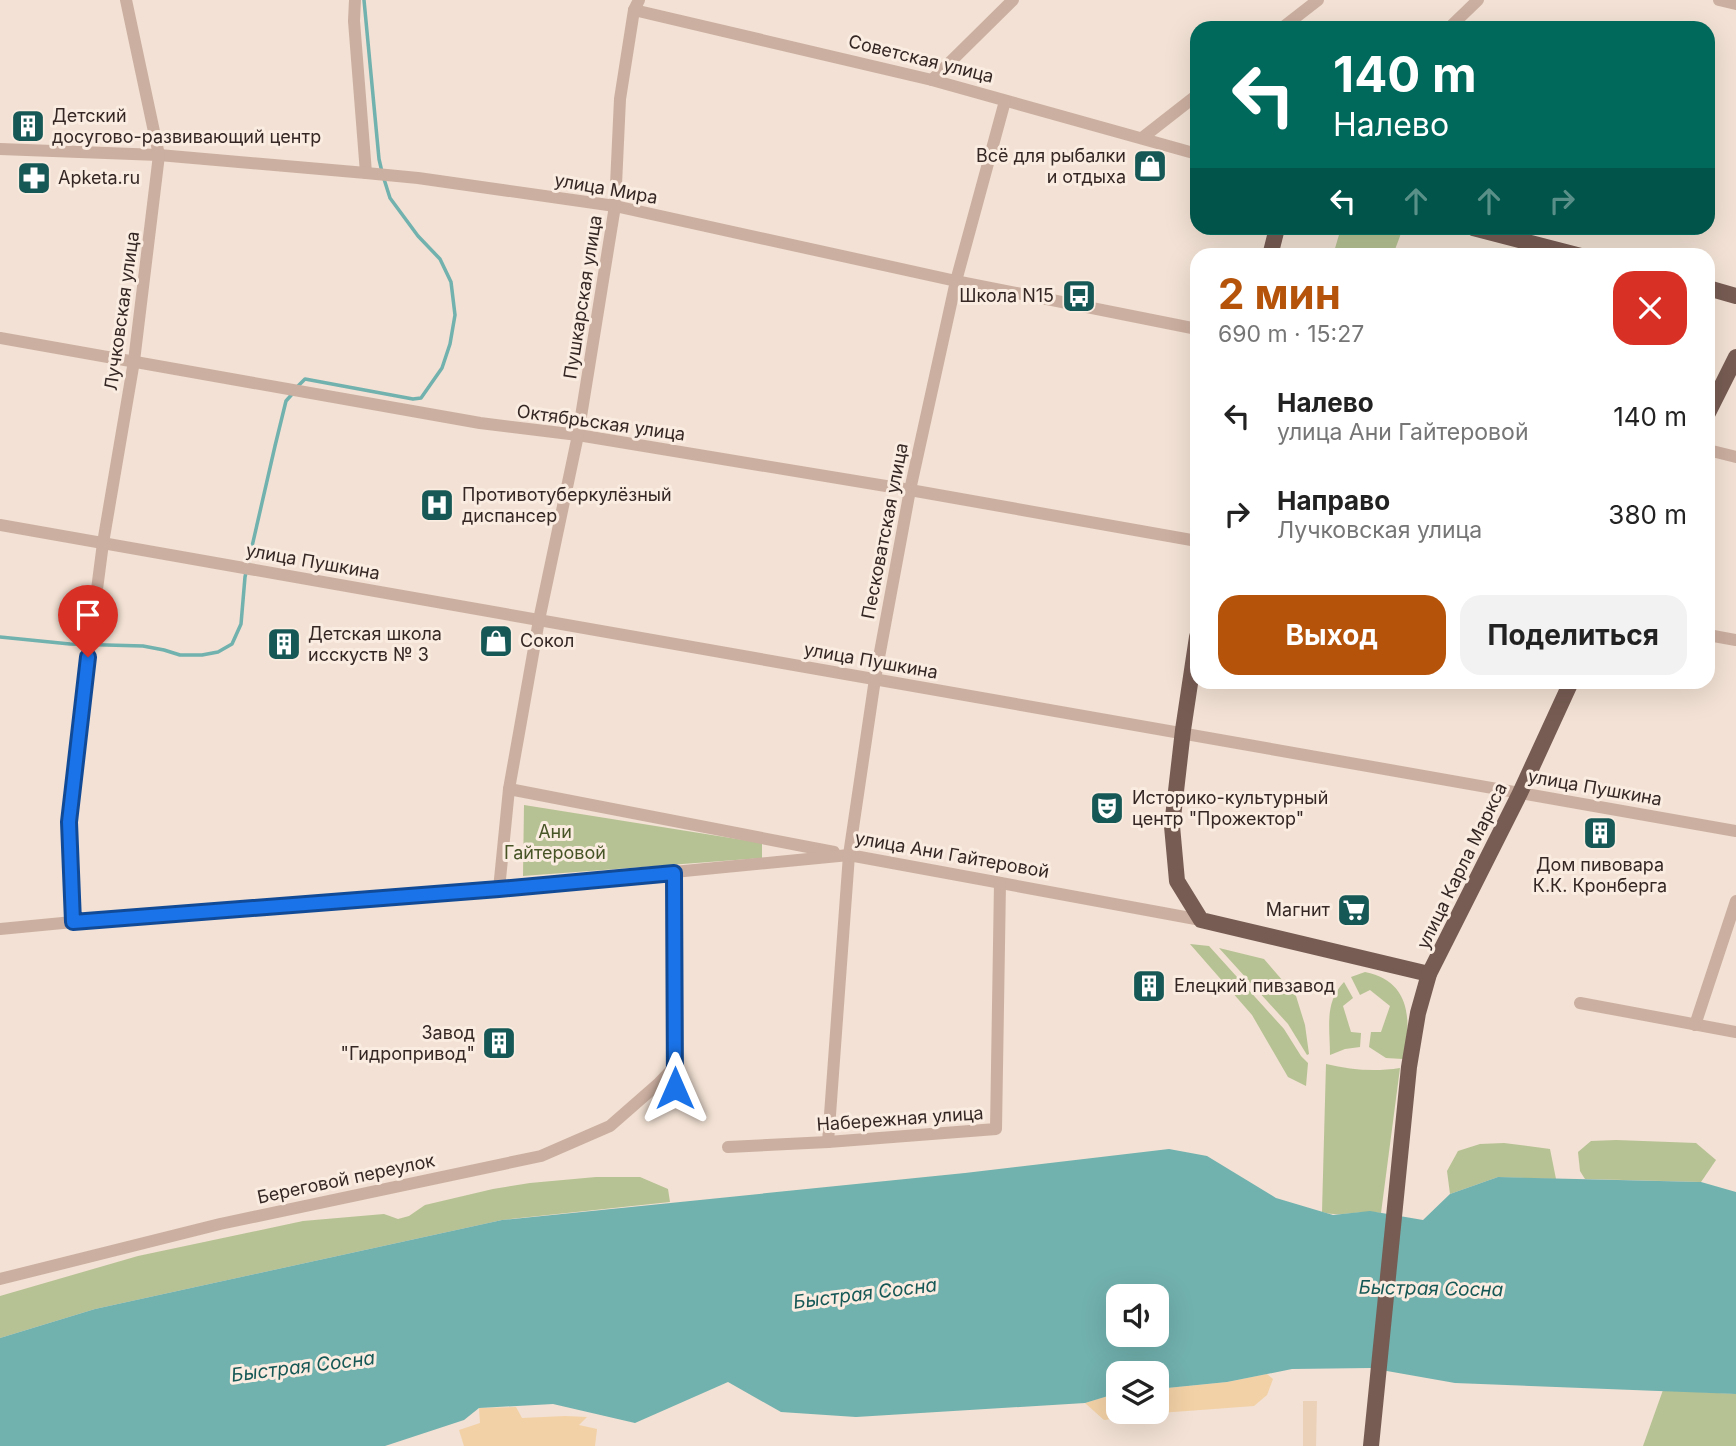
<!DOCTYPE html>
<html lang="ru">
<head>
<meta charset="utf-8">
<style>
  body { margin:0; font-family:Inter,sans-serif; background:#f2f2f2; color:#222; height:100vh; display:flex; flex-direction:column; font-size:26px; white-space:nowrap }
  * { box-sizing:border-box; margin:0 }
  p { font-size:23px; color:#767676 }
  .icon { flex:none; width:38px; height:38px; fill:none; stroke:currentColor; stroke-width:2; stroke-linecap:round; stroke-linejoin:round }
  .map { position:relative; flex:1; overflow:hidden }
  .sheet { position:absolute; left:1190px; top:248px; width:525px; height:441px; display:flex; flex-direction:column; background:#fff; border-radius:21px; box-shadow:0 7px 28px #0002 }
  .sheet>* { flex:none }
  .banner { position:absolute; left:1190px; top:21px; width:525px; height:214px; border-radius:21px; box-shadow:0 7px 28px #0002; background:#00695c; color:#fff; overflow:hidden }
  .fabs { position:absolute; left:1106px; top:1284px; display:grid; gap:14px }
  .fabs a { display:grid; place-items:center; width:63px; height:63px; border-radius:14px; background:#fff; box-shadow:0 7px 28px #0002; font-size:35px }
  .pin { position:absolute; display:grid; place-items:center; width:60px; height:60px; color:#fff; margin:-72px -30px; border-radius:50% 50% 50% 0; rotate:-45deg; box-shadow:0 0 7px #0007 }
  .pin .icon { rotate:45deg }
  .me { position:absolute; width:77px; margin:-38px; rotate:0deg; stroke-linejoin:round; filter:drop-shadow(0 0 5px #0008) }
  .turn { display:flex; align-items:center; gap:24px; height:147px; padding:0 28px; font-size:32px }
  .turn .icon { width:91px; height:91px; stroke-width:2.5 }
  .turn b { display:block; font-size:49px; line-height:60px }
  .lanes { display:flex; align-items:center; height:66px; padding:0 28px; background:#0003; justify-content:center; gap:35px; direction:ltr }
  .lanes .off { opacity:.35 }
  .round { display:grid; place-items:center; flex:none; width:74px; height:74px; border-radius:21px; background:#f2f2f2 }
  .headline { display:flex; align-items:center; justify-content:space-between; height:119px; padding:0 28px }
  h1 { font-size:42px; font-weight:700; line-height:52px; color:#b45309 }
  .primary-button { display:flex; gap:14px; margin-top:auto; padding:14px 28px }
  .primary-button a { flex:1; height:80px; border-radius:21px; background:#b45309; color:#fff; font-size:28px; font-weight:700; line-height:80px; text-align:center }
  .primary-button a+a { background:#f2f2f2; color:#222 }
  ul { padding:0; list-style:none }
  li { display:flex; align-items:center; gap:21px; height:98px; padding:0 28px }
  li div { flex:1 }
  li b { display:block; font-size:26px }
  li em { font-style:normal }
  .map>svg:first-child { display:block }
  .green { fill:#b6c293 }
  .sand { fill:#f2d1a6 }
  .plaza { fill:#ecd1b9 }
  .water { fill:#71b1ae; fill-rule:evenodd }
  .lines { fill:none; stroke-linecap:round; stroke-linejoin:round }
  .stream { stroke:#71b1ae; stroke-width:3.5 }
  .minor { stroke:#cbafa0; stroke-width:12 }
  .major { stroke:#775c53; stroke-width:16 }
  .route-casing { stroke:#114b97; stroke-width:18 }
  .route { stroke:#1a73e8; stroke-width:12 }
  .labels { text-anchor:middle; stroke-width:6; stroke-linejoin:round; paint-order:stroke }
  .street-label { font-size:18px; fill:#342724; stroke:#faece0 }
  .poi-label { font-size:18px; fill:#342724; stroke:#faece0; text-anchor:start }
  .park-label { font-size:18px; fill:#475426; stroke:#faece0 }
  .water-label { font-size:19px; font-style:italic; fill:#165856; stroke:#faece0 }
</style>
</head>
<body>
<div class="map">
<svg width="1736" height="1446" viewBox="0 0 1736 1446">
  <rect width="100%" height="100%" fill="#f2e1d4"/>
  <!-- green -->
  <g class="green">
    <polygon points="1341,228 1356,232 1358,228 1403,228 1393,255 1333,255"/>
    <polygon points="524,805 762,843 762,858 523,876"/>
    <polygon points="1190,944 1209,946 1284,1029 1301,1056 1308,1063 1306,1086 1288,1077 1252,1015"/>
    <polygon points="1219,948 1264,959 1296,996 1305,1025 1309,1054 1307,1055 1288,1024"/>
    <path d="M1365,972c46,9 47,49 38,87l-17,-1 -17,-11 2,-15h10l9,-26 -20,-16 -10,5 -9,-18z"/>
    <path d="M1344,982l9,16 -10,8 8,26 10,1 -1,14 -15,2 -15,6c0,-28 -6,-52 14,-73z"/>
    <path d="M1326,1064c25,6 49,8 74,4l-19,145c-21,-4 -38,5 -59,-1z"/>
    <polygon points="1616,1140 1696,1143 1716,1160 1701,1182 1585,1179 1580,1171 1578,1152 1591,1141"/>
    <polygon points="1504,1143 1550,1149 1556,1179 1498,1177 1450,1194 1447,1171 1458,1151 1480,1144"/>
    <polygon points="596,1177 640,1177 668,1189 670,1202 502,1220 95,1309 0,1338 0,1296 138,1256 303,1221 384,1214 398,1219 409,1216 425,1205 493,1189 530,1183"/>
    <polygon points="1663,1390 1736,1394 1736,1446 1643,1446"/>
  </g>
  <!-- sand -->
  <g class="sand">
    <polygon points="1267,1374 1273,1379 1267,1395 1254,1406 1160,1413 1104,1420 1085,1403 1118,1393 1118,1412 1157,1412 1157,1389 1227,1382"/>
    <polygon points="516,1407 522,1418 565,1416 587,1417 579,1425 597,1429 595,1446 464,1446 459,1430 480,1423 479,1408"/>
  </g>
  <!-- plaza -->
  <polygon class="plaza" points="1303,1401 1317,1401 1316,1446 1303,1446"/>
  <!-- water -->
  <path class="water" d="M1169,1149l38,7 69,42 57,17 37,-4 53,9 27,-26 48,-17 203,5 35,10v202l-281,-11 -85,-15 -78,1 -65,13 -70,7v-15h-39v19l-33,10 -229,14 -75,-5 -53,-30 -93,41 -82,-19 -74,4 -15,12 -79,26h-385v-108l95,-29 407,-89 463,-47zM1118,1297h39v38h-39z"/>
  <g class="lines">
    <!-- stream -->
    <g class="stream">
      <polyline points="364,0 379,159 382,172"/>
      <polyline points="298,386 305,379 413,399 421,398 442,368 450,344 455,315 451,282 440,259 418,236 390,198 384,179"/>
      <polyline points="0,637 70,644 143,646 164,650 180,655 202,655 218,652 232,644 241,624 245,577 275,446 286,401 294,392"/>
    </g>
    <!-- minor -->
    <g class="minor">
      <polyline points="355,0 354,21 366,173"/>
      <polyline points="1719,0 1736,4"/>
      <polyline points="634,10 932,80 1197,154"/>
      <polyline points="1282,28 1318,0"/>
      <polyline points="1449,28 1478,0"/>
      <polyline points="932,80 1013,0"/>
      <polyline points="1142,138 1197,95"/>
      <polyline points="0,149 159,155 366,173 418,178 615,206 956,281 1197,329"/>
      <polyline points="0,338 480,423 578,435 910,490 1197,541"/>
      <polyline points="1708,450 1736,457"/>
      <polyline points="0,525 1736,831"/>
      <polyline points="92,628 103,543 134,361 159,155 126,0"/>
      <polyline points="1708,635 1736,640"/>
      <polyline points="509,789 834,852"/>
      <polyline points="674,873 675,1088"/>
      <polyline points="499,889 509,789 519,733 539,620 578,435 615,206 620,99 634,10 639,0"/>
      <polyline points="73,922 69,822 88,657"/>
      <polyline points="0,929 73,922 499,889 849,855 1201,920"/>
      <polyline points="1580,1003 1736,1032"/>
      <polyline points="1695,1025 1736,901"/>
      <polyline points="828,1142 849,855 875,679 910,490 956,281 1005,101"/>
      <polyline points="728,1147 828,1142 996,1129 1000,883"/>
      <polyline points="0,1279 220,1224 541,1156 610,1126 658,1084 675,1066"/>
    </g>
    <!-- major -->
    <g class="major">
      <polyline points="1473,228 1581,256"/>
      <polyline points="1270,256 1277,228"/>
      <polyline points="1708,288 1736,296"/>
      <polyline points="1708,413 1736,357"/>
      <polyline points="1197,637 1183,730 1172,826 1177,881 1201,920 1429,974"/>
      <polyline points="1371,1446 1409,1067 1418,1013 1429,974 1520,793 1571,682"/>
    </g>
  </g>
  <g class="lines">
    <!-- route casing -->
    <g class="route-casing">
      <polyline id="route" points="88,657 69,822 73,922 499,889 674,873 675,1088"/>
    </g>
    <!-- route -->
    <use href="#route" class="route"/>
  </g>
  <!-- icons -->
  <defs>
    <g id="building-square" transform="scale(1.75)"><rect x="-9" y="-9" width="18" height="18" rx="4" fill="#165856" stroke="#faece0"/><path d="M-4-6H4V6H1V3H-1V6H-4ZM-2.5-4.3h1.7v1.8h-1.7ZM.8-4.3h1.7v1.8H.8ZM-2.5-1h1.7V.8h-1.7ZM.8-1h1.7V.8H.8Z" fill="#fff"/></g>
    <g id="shop-square" transform="scale(1.75)"><rect x="-9" y="-9" width="18" height="18" rx="4" fill="#165856" stroke="#faece0"/><path d="M-5-2.5h2.3a2.7 3.5 0 0 1 5.4 0H5L5.5 6h-11ZM-1.5-2.5h3a1.5 2.3 0 0 0-3 0Z" fill="#fff"/></g>
    <g id="pharmacy-square" transform="scale(1.75)"><rect x="-9" y="-9" width="18" height="18" rx="4" fill="#165856" stroke="#faece0"/><path d="M-2-6h4v4h4v4h-4v4h-4v-4h-4v-4h4Z" fill="#fff"/></g>
    <g id="bus-square" transform="scale(1.75)"><rect x="-9" y="-9" width="18" height="18" rx="4" fill="#165856" stroke="#faece0"/><path d="M-5-6H5V4H4V6H2V4H-2V6H-4V4H-5ZM-3.5-4V0h7V-4ZM-3.5 1.2v1.5H-2V1.2ZM2 1.2v1.5H3.5V1.2Z" fill="#fff"/></g>
    <g id="hospital-square" transform="scale(1.75)"><rect x="-9" y="-9" width="18" height="18" rx="4" fill="#165856" stroke="#faece0"/><path d="M-5-5h3v3.5h4V-5h3V5h-3V1.5h-4V5h-3Z" fill="#fff"/></g>
    <g id="theatre-square" transform="scale(1.75)"><rect x="-9" y="-9" width="18" height="18" rx="4" fill="#165856" stroke="#faece0"/><path d="M-5-5.5Q0-4 5-5.5V0Q5 5 0 6Q-5 5-5 0ZM-3.3-2.5H-1v1.5H-3.3ZM1-2.5H3.3v1.5H1ZM-2.8 1Q0 5.5 2.8 1Z" fill="#fff"/></g>
    <g id="supermarket-square" transform="scale(1.75)"><rect x="-9" y="-9" width="18" height="18" rx="4" fill="#165856" stroke="#faece0"/><path d="M-6-5.5h2.5l.6 2H6L4.5 2H-2.5L-4.4-4H-6ZM-1.5 3.2a1.3 1.3 0 1 0 .1 0ZM3 3.2a1.3 1.3 0 1 0 .1 0Z" fill="#fff"/></g>
  </defs>
  <g fill-rule="evenodd">
    <use href="#building-square" x="28" y="126"/>
    <use href="#shop-square" x="1150" y="166"/>
    <use href="#pharmacy-square" x="34" y="178"/>
    <use href="#bus-square" x="1079" y="296"/>
    <use href="#hospital-square" x="437" y="505"/>
    <use href="#shop-square" x="496" y="641"/>
    <use href="#building-square" x="284" y="644"/>
    <use href="#theatre-square" x="1107" y="808"/>
    <use href="#building-square" x="1600" y="833"/>
    <use href="#supermarket-square" x="1354" y="910"/>
    <use href="#building-square" x="1149" y="986"/>
    <use href="#building-square" x="499" y="1043"/>
  </g>
  <g class="labels">
    <!-- street labels -->
    <g class="street-label">
      <text transform="translate(921 59) rotate(14)" y="6">Советская улица</text>
      <text transform="translate(606 189) rotate(10)" y="6">улица Мира</text>
      <text transform="translate(583 297) rotate(-81)" y="6">Пушкарская улица</text>
      <text transform="translate(122 311) rotate(-82)" y="6">Лучковская улица</text>
      <text transform="translate(601 423) rotate(8)" y="6">Октябрьская улица</text>
      <text transform="translate(885 531) rotate(-79)" y="6">Песковатская улица</text>
      <text transform="translate(313 562) rotate(10)" y="6">улица Пушкина</text>
      <text transform="translate(871 661) rotate(10)" y="6">улица Пушкина</text>
      <text transform="translate(1595 788) rotate(10)" y="6">улица Пушкина</text>
      <text transform="translate(952 855) rotate(10)" y="6">улица Ани Гайтеровой</text>
      <text transform="translate(1462 866) rotate(-64)" y="6">улица Карла Маркса</text>
      <text transform="translate(900 1119) rotate(-4)" y="6">Набережная улица</text>
      <text transform="translate(346 1179) rotate(-12)" y="6">Береговой переулок</text>
    </g>
    <!-- poi labels -->
    <g class="poi-label">
      <text x="52" y="122">Детский<tspan x="52" dy="21">досугово-развивающий центр</tspan></text>
      <text x="1126" y="162" text-anchor="end">Всё для рыбалки<tspan x="1126" dy="21">и отдыха</tspan></text>
      <text x="58" y="184">Apketa.ru</text>
      <text x="1054" y="302" text-anchor="end">Школа N15</text>
      <text x="462" y="501">Противотуберкулёзный<tspan x="462" dy="21">диспансер</tspan></text>
      <text x="308" y="640">Детская школа<tspan x="308" dy="21">исскуств № 3</tspan></text>
      <text x="520" y="647">Сокол</text>
      <text x="1132" y="804">Историко-культурный<tspan x="1132" dy="21">центр "Прожектор"</tspan></text>
      <text x="1600" y="871" text-anchor="middle">Дом пивовара<tspan x="1600" dy="21">К.К. Кронберга</tspan></text>
      <text x="1330" y="916" text-anchor="end">Магнит</text>
      <text x="1174" y="992">Елецкий пивзавод</text>
      <text x="475" y="1039" text-anchor="end">Завод<tspan x="475" dy="21">"Гидропривод"</tspan></text>
    </g>
    <!-- park labels -->
    <g class="park-label">
      <text x="555" y="838">Ани<tspan x="555" dy="21">Гайтеровой</tspan></text>
    </g>
    <!-- water labels -->
    <g class="water-label">
      <text transform="translate(1431 1288) rotate(1)" y="7">Быстрая Сосна</text>
      <text transform="translate(865 1293) rotate(-7)" y="7">Быстрая Сосна</text>
      <text transform="translate(303 1366) rotate(-7)" y="7">Быстрая Сосна</text>
    </g>
  </g>
</svg>
<div class="fabs">
<a><svg class="icon" aria-label="sound" viewBox="0 0 24 24"><path d="M4 9h4l5-4v14l-5-4H4zM17 9q2 3 0 6"/></svg></a>
<a><svg class="icon" aria-label="layers" viewBox="0 0 24 24"><path d="M12 4l9 5-9 5-9-5zM3 14l9 5 9-5"/></svg></a>
</div>
<div class="pin" style="left:88px;top:657px;background:#d93025"><svg class="icon" aria-label="arrive" viewBox="0 0 24 24"><path d="M6 21V4h12l-3 4 3 4H6"/></svg></div>
<svg class="me" style="left:675px;top:1088px" viewBox="-20 -20 40 40"><path d="M0-17L14 15 0 8-14 15z" fill="#1a73e8" stroke="#fff" stroke-width="4"/></svg>
<div class="banner">
<div class="turn"><svg class="icon" aria-label="left" viewBox="0 0 24 24"><path d="M17 20v-9H6M10 6l-5 5 5 5"/></svg><div><b>140 m</b>Налево</div></div>
<div class="lanes"><svg class="icon" aria-label="left" viewBox="0 0 24 24"><path d="M17 20v-9H6M10 6l-5 5 5 5"/></svg><svg class="icon off" aria-label="ahead" viewBox="0 0 24 24"><path d="M12 20V5M6 11l6-6 6 6"/></svg><svg class="icon off" aria-label="ahead" viewBox="0 0 24 24"><path d="M12 20V5M6 11l6-6 6 6"/></svg><svg class="icon off" aria-label="right" viewBox="0 0 24 24"><path d="M7 20v-9h11M14 6l5 5-5 5"/></svg></div>
</div>
<section class="sheet">
<div class="headline"><div><h1>2 мин</h1><p>690 m · 15:27</p></div><a class="round" style="background:#d93025;color:#fff"><svg class="icon" aria-label="close" viewBox="0 0 24 24"><path d="M6 6l12 12M18 6L6 18"/></svg></a></div>
<ul>
<li><svg class="icon" aria-label="left" viewBox="0 0 24 24"><path d="M17 20v-9H6M10 6l-5 5 5 5"/></svg><div><b>Налево</b><p>улица Ани Гайтеровой</p></div><em>140 m</em></li>
<li><svg class="icon" aria-label="right" viewBox="0 0 24 24"><path d="M7 20v-9h11M14 6l5 5-5 5"/></svg><div><b>Направо</b><p>Лучковская улица</p></div><em>380 m</em></li>
</ul>
<div class="primary-button"><a>Выход</a><a>Поделиться</a></div>
</section>
</div>
</body>
</html>
